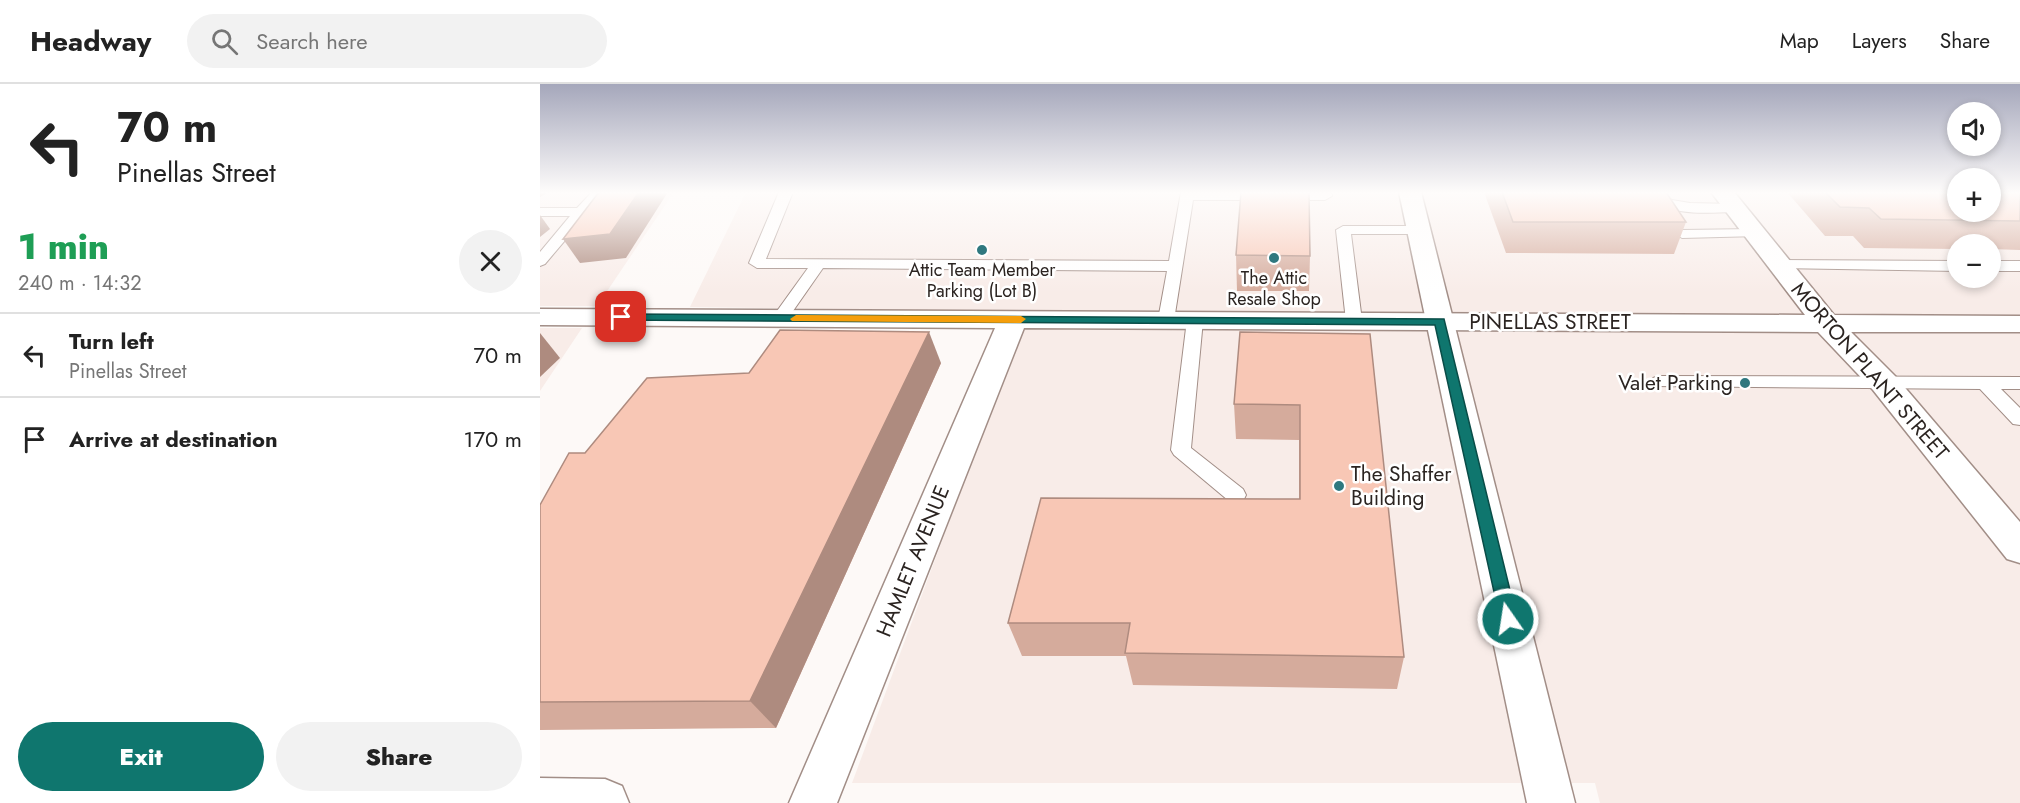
<!DOCTYPE html>
<html lang="en">
<head>
<meta charset="utf-8">
<style>
  body { margin:0; font-family:Jost,sans-serif; background:#f2f2f2; color:#222; height:100vh; display:flex; flex-direction:column; font-size:22px; white-space:nowrap }
  * { box-sizing:border-box; margin:0 }
  p { font-size:20px; color:#767676 }
  .icon { flex:none; width:33px; height:33px; fill:none; stroke:currentColor; stroke-width:2; stroke-linecap:round; stroke-linejoin:round }
  .map { position:relative; flex:1; overflow:hidden }
  .side { display:flex; flex-direction:column; background:#fff; width:540px }
  .side>* { flex:none }
  .banner { background:#fff; color:#222; overflow:hidden }
  .fabs { position:absolute; left:1407px; top:18px; display:grid; gap:12px }
  .fabs a { display:grid; place-items:center; width:54px; height:54px; border-radius:50%; background:#fff; box-shadow:0 3px 9px #0003; font-size:30px }
  .pin { position:absolute; display:grid; place-items:center; width:51px; height:51px; color:#fff; margin:-26px; border-radius:12px; box-shadow:0 3px 9px #0006 }
  .me { position:absolute; width:66px; margin:-33px; rotate:347deg; stroke-linejoin:round; filter:drop-shadow(0 0 4px #0008) }
  .turn { display:flex; align-items:center; gap:21px; height:126px; padding:0 18px; font-size:27px }
  .turn .icon { width:78px; height:78px; stroke-width:2.5 }
  .turn b { display:block; font-size:42px; line-height:51px }
  .round { display:grid; place-items:center; flex:none; width:63px; height:63px; border-radius:32px; background:#f2f2f2 }
  .headline { display:flex; align-items:center; justify-content:space-between; height:102px; padding:0 18px }
  h1 { font-size:36px; font-weight:800; line-height:45px; color:#1e9e55 }
  .cta { display:flex; gap:12px; margin-top:auto; padding:12px 18px }
  .cta a { flex:1; height:69px; border-radius:36px; background:#0f766e; color:#fff; font-size:24px; font-weight:800; line-height:69px; text-align:center }
  .cta a+a { background:#f2f2f2; color:#222 }
  ul { padding:0; list-style:none }
  li { display:flex; align-items:center; gap:18px; height:84px; padding:0 18px; border-top:2px solid #e0e0e0 }
  li div { flex:1 }
  li b { display:block; font-size:22px }
  li em { font-style:normal }
  header { display:flex; align-items:center; gap:36px; box-sizing:border-box; height:84px; padding:0 30px; background:#fff; border-bottom:2px solid #e0e0e0 }
  header strong { font-size:28px }
  nav { display:flex; gap:33px; margin-inline-start:auto; font-size:21px }
  .search { width:420px; height:54px; background:#f2f2f2; display:flex; align-items:center; gap:15px; box-sizing:border-box; padding:0 21px; border-radius:33px; color:#767676; font-size:22px }
  main { display:flex; flex:1; min-height:0 }
  .map>svg:first-child { display:block }
  .built { fill:#f8ece8; fill-rule:evenodd }
  .lines { fill:none; stroke-linecap:round; stroke-linejoin:round }
  .service-casing { stroke:#a28e87; stroke-width:2 }
  .minor-casing { stroke:#a28e87; stroke-width:3 }
  .tertiary-casing { stroke:#a28e87; stroke-width:3 }
  .service { fill:#fff; fill-rule:evenodd }
  .minor { fill:#fff; fill-rule:evenodd }
  .tertiary { fill:#fff; fill-rule:evenodd }
  .wall { fill:#d5ab9c }
  .shaded-wall { fill:#ae8b7f }
  .building { fill:#f8c7b5; stroke:#ae8b7f; stroke-width:1.5 }
  .route { fill:#0f766e; stroke:#0a4d48; stroke-width:1.5 }
  .slow { fill:#f59e0b }
  .poi-dot { fill:#2f787f; stroke:#fff; stroke-width:2 }
  .labels { text-anchor:middle; stroke-width:5; stroke-linejoin:round; paint-order:stroke }
  .far-poi-label { font-size:18px; fill:#2b2421; stroke:#fff }
  .street-label { font-size:21px; fill:#2b2421; stroke:#fff }
  .poi-label { font-size:21px; fill:#2b2421; stroke:#fff; text-anchor:end }
</style>
</head>
<body>
<header>
<strong>Headway</strong>
<div class="search"><svg class="icon" aria-label="search" viewBox="0 0 24 24"><circle cx="10" cy="10" r="6"/><path d="M15 15l6 6"/></svg>Search here</div>
<nav><a>Map</a><a>Layers</a><a>Share</a></nav>
</header>
<main>
<section class="side">
<div class="banner">
<div class="turn"><svg class="icon" aria-label="left" viewBox="0 0 24 24"><path d="M17 20v-9H6M10 6l-5 5 5 5"/></svg><div><b>70 m</b>Pinellas Street</div></div>
</div>
<div class="headline"><div><h1>1 min</h1><p>240 m · 14:32</p></div><a class="round"><svg class="icon" aria-label="close" viewBox="0 0 24 24"><path d="M6 6l12 12M18 6L6 18"/></svg></a></div>
<ul>
<li><svg class="icon" aria-label="left" viewBox="0 0 24 24"><path d="M17 20v-9H6M10 6l-5 5 5 5"/></svg><div><b>Turn left</b><p>Pinellas Street</p></div><em>70 m</em></li>
<li><svg class="icon" aria-label="arrive" viewBox="0 0 24 24"><path d="M6 21V4h12l-3 4 3 4H6"/></svg><div><b>Arrive at destination</b></div><em>170 m</em></li>
</ul>
<div class="cta"><a>Exit</a><a>Share</a></div>
</section>
<div class="map">
<svg width="1480" height="719" viewBox="0 0 1480 719">
  <rect width="100%" height="100%" fill="#fdf9f7"/>
  <!-- built -->
  <g class="built">
    <polygon points="0,108 134,108 57,222 0,222"/>
    <path d="M206,108h1211l1,20h32l30,-20v611h-420l-5,-20h-743l175,-471 -337,-5zM1418,160h32v34h-32z"/>
    <polygon points="0,244 42,244 0,307"/>
  </g>
  <g class="lines">
    <!-- service casing -->
    <g class="service-casing">
      <g id="service">
        <polygon points="52,108 66,108 5,180 0,182 0,168 30,132 0,132 0,124 37,124"/>
        <polygon points="239,108 253,108 226,175 629,177 641,108 791,108 792,112 785,116 653,116 634,236 626,241 618,236 627,187 283,184 246,237 240,239 232,234 268,184 217,184 209,179"/>
        <path d="M1104,108h15l13,8 18,3 44,1 7,4 -7,4c-29,1 -70,5 -90,-20z"/>
        <polygon points="803,142 879,142 886,146 879,150 811,150 822,237 814,242 806,237 796,146"/>
        <polygon points="1214,145 1221,149 1219,152 1142,154 1135,150 1142,146"/>
        <polygon points="1240,176 1418,177 1418,187 1235,184 1232,181"/>
        <rect x="1450" y="177" width="30" height="10"/>
        <polygon points="655,231 663,236 651,364 703,405 706,411 703,417 696,419 689,417 634,371 631,366 647,236"/>
        <polygon points="1119,292 1480,293 1480,305 1461,305 1480,324 1480,341 1473,340 1440,305 1113,302 1110,298 1113,294"/>
      </g>
    </g>
    <!-- minor casing -->
    <g class="minor-casing">
      <g id="minor">
        <polygon points="1171,108 1194,108 1294,231 1480,232 1480,248 1311,248 1355,292 1480,438 1480,479 1467,475 1333,306 1278,248 484,244 297,719 249,719 455,244 0,241 0,225 1265,231"/>
        <polygon points="0,694 65,695 82,702 89,719 0,719"/>
      </g>
    </g>
    <!-- tertiary casing -->
    <g class="tertiary-casing">
      <polygon id="tertiary" points="859,108 881,108 1035,719 987,719"/>
    </g>
    <!-- service -->
    <use href="#service" class="service"/>
    <!-- minor -->
    <use href="#minor" class="minor"/>
    <!-- tertiary -->
    <use href="#tertiary" class="tertiary"/>
  </g>
  <!-- wall -->
  <g class="wall">
    <polygon points="944,108 1126,108 1146,138 1134,170 966,169"/>
    <polygon points="1247,108 1480,108 1480,166 1450,165 1450,160 1418,160 1418,165 1324,164 1313,152 1285,152"/>
    <polygon points="696,171 770,172 769,207 697,207"/>
    <polygon points="830,250 864,573 857,605 593,601 586,572 482,572 468,539 759,415 759,356 696,355 694,320"/>
    <polygon points="401,279 236,644 0,646 0,421 45,369 209,289"/>
  </g>
  <!-- shaded-wall -->
  <g class="shaded-wall">
    <polygon points="0,108 9,108 0,113"/>
    <polygon points="99,108 128,108 86,174 40,179 23,155"/>
    <polygon points="0,131 10,145 0,153"/>
    <polygon points="389,248 401,279 236,644 210,617"/>
    <polygon points="0,249 20,274 0,293"/>
  </g>
  <!-- building -->
  <g class="building">
    <polygon points="59,108 99,108 70,150 23,155"/>
    <polygon points="701,108 769,108 770,172 696,171"/>
    <polygon points="962,108 1126,108 1146,138 973,138"/>
    <polygon points="1285,108 1418,108 1418,128 1450,128 1450,108 1480,108 1480,137 1341,135 1329,124 1300,123"/>
    <polygon points="240,246 389,248 210,617 0,618 0,421 29,369 45,369 107,294 209,289"/>
    <polygon points="700,248 830,250 864,573 585,569 590,539 468,539 501,414 760,415 760,321 694,320"/>
  </g>
  <!-- sky -->
  <linearGradient id="sky" x2="0" y2="1"><stop stop-color="#a5a7bb"/><stop offset="0.52" stop-color="#fefcfb"/><stop offset="1" stop-color="#fefcfb" stop-opacity="0"/></linearGradient>
  <rect width="1480" height="209" fill="url(#sky)"/>
  <!-- route -->
  <polygon class="route" points="81,230 904,235 977,535 974,540 968,542 963,540 960,535 895,241 77,236 77,231"/>
  <!-- slow -->
  <polygon class="slow" points="256,231 481,232 486,235 481,239 252,237 250,235"/>
  <!-- markers -->
  <g class="poi-dot">
    <circle cx="442" cy="166" r="6"/>
    <circle cx="734" cy="174" r="6"/>
    <circle cx="1205" cy="299" r="6"/>
    <circle cx="799" cy="402" r="6"/>
  </g>
  <g class="labels">
    <!-- far-poi labels -->
    <g class="far-poi-label">
      <text x="442" y="192">Attic Team Member<tspan x="442" dy="21">Parking (Lot B)</tspan></text>
      <text x="734" y="200">The Attic<tspan x="734" dy="21">Resale Shop</tspan></text>
    </g>
    <!-- street labels -->
    <g class="street-label">
      <text x="1010" y="245">PINELLAS STREET</text>
      <text transform="translate(1330 287) rotate(49)" y="7">MORTON PLANT STREET</text>
      <text transform="translate(373 477) rotate(-68)" y="7">HAMLET AVENUE</text>
    </g>
    <!-- poi labels -->
    <g class="poi-label">
      <text x="1193" y="306">Valet Parking</text>
      <text x="811" y="397" text-anchor="start">The Shaffer<tspan x="811" dy="24">Building</tspan></text>
    </g>
  </g>
</svg>
<div class="fabs">
<a><svg class="icon" aria-label="sound" viewBox="0 0 24 24"><path d="M4 9h4l5-4v14l-5-4H4zM17 9q2 3 0 6"/></svg></a>
<a>+</a>
<a>−</a>
</div>
<div class="pin" style="left:81px;top:233px;background:#d93025"><svg class="icon" aria-label="arrive" viewBox="0 0 24 24"><path d="M6 21V4h12l-3 4 3 4H6"/></svg></div>
<svg class="me" style="left:968px;top:535px" viewBox="-20 -20 40 40"><circle r="17" fill="#0f766e" stroke="#fff" stroke-width="3"/><path d="M0-11L8 9 0 5-8 9z" fill="#fff"/></svg>
</div>
</main>
</body>
</html>
